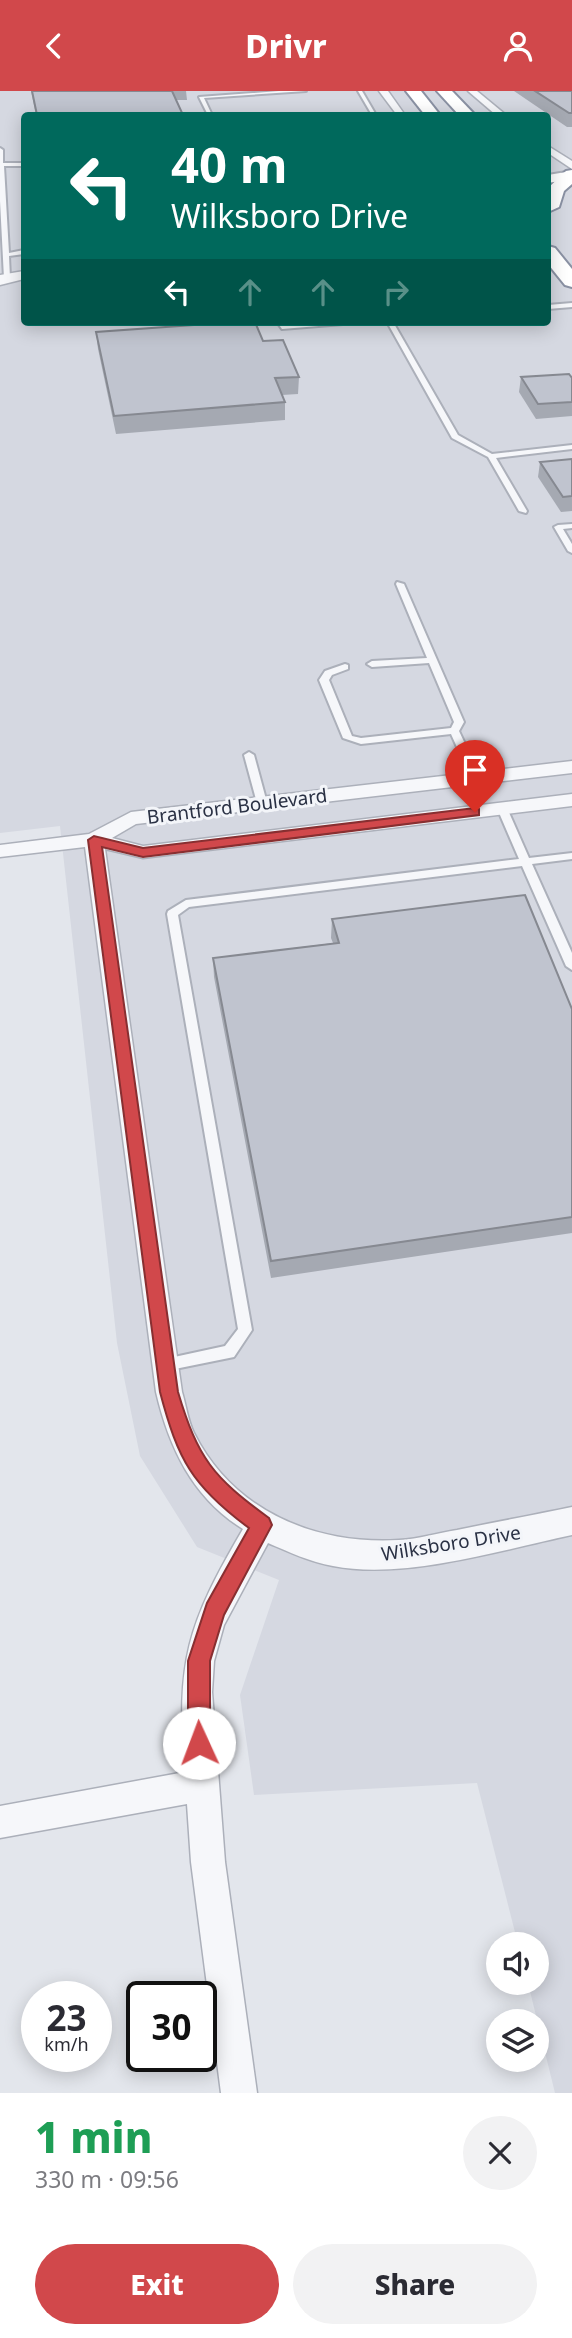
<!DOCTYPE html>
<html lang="en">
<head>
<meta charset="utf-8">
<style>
  body { margin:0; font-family:"Noto Sans",sans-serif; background:#f2f2f3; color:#2b2b33; height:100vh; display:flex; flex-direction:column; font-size:26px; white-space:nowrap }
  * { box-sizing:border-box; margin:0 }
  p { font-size:23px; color:#7c7c81 }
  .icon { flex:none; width:38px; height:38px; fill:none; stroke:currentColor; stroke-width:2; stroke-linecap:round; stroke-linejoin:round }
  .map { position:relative; height:2002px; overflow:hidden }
  .drawer { display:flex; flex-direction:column; background:#fff; flex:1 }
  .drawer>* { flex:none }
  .guide { position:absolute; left:21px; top:21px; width:530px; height:214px; border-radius:7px; box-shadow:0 4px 18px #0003; background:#00695c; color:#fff; overflow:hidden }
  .tools { position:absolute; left:486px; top:1841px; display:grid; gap:14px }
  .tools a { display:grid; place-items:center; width:63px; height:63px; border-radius:50%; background:#fff; box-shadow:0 4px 18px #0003; font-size:35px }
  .speed { position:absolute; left:21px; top:1890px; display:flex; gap:14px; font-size:35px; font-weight:700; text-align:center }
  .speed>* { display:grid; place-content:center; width:91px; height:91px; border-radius:50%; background:#fff; box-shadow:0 4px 18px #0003; line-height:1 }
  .speed small { font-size:18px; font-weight:400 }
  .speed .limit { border:4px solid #111; border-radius:10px; background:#fff; color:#111 }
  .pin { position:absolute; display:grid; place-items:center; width:60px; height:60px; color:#fff; margin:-72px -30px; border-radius:50% 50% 50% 0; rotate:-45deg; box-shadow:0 0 7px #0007 }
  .pin .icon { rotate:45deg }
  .me { position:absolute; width:77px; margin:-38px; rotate:358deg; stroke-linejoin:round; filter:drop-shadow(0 0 5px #0008) }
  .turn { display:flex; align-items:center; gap:24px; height:147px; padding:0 35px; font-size:32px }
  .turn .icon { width:91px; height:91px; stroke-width:2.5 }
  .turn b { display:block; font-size:49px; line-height:60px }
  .lanes { display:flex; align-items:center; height:66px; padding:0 35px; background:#0003; justify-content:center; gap:35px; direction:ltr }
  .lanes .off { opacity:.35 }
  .round { display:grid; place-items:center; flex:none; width:74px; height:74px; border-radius:37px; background:#f2f2f3 }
  .overview { display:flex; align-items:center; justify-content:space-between; height:119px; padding:0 35px }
  h1 { font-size:42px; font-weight:800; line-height:52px; color:#1e9e55 }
  .primary-button { display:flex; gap:14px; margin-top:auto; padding:14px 35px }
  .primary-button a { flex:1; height:80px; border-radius:42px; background:#d1484b; color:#fff; font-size:28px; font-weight:800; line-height:80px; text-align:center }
  .primary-button a+a { background:#f2f2f3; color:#2b2b33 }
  header { display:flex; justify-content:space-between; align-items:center; height:91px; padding:0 35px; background:#d1484b; color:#fff; font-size:32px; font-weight:800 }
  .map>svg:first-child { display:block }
  .built { fill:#d5d8e1; fill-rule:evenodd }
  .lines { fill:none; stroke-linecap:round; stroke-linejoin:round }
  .service-casing { stroke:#acb0ba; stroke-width:4 }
  .minor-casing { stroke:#acb0ba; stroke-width:3 }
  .tertiary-casing { stroke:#acb0ba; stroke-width:3 }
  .secondary-casing { stroke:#acb0ba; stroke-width:4 }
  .trunk-casing { stroke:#8a91a3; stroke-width:4 }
  .service { fill:#f6f7fa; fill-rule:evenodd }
  .minor { fill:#f6f7fa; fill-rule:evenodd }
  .tertiary { fill:#f6f7fa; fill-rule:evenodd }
  .secondary { fill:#fff; fill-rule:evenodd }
  .trunk { fill:#fff; fill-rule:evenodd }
  .wall { fill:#a5a9b2 }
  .building { fill:#c0c4cf; stroke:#868991; stroke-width:2 }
  .route { fill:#d1484b; stroke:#882f31; stroke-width:2 }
  .labels { text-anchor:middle; stroke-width:6; stroke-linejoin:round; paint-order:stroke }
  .street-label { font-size:19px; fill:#2a3144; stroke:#f3f5f9 }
</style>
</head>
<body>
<header><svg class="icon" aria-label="back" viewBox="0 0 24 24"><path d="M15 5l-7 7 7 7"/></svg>Drivr<svg class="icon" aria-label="person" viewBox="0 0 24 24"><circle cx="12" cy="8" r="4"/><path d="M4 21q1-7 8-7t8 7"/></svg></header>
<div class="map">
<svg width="572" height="2002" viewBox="0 0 572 2002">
  <rect width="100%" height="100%" fill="#e3e6ec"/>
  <!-- built -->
  <path class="built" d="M0,0h572v2002h-17l-27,-110h9v-39h-19l-41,-161 -223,12 -14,-100 39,-115 -82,-33 -57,-91 -23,-113 -57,-517 -60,7zM24,24h524v207h-524z"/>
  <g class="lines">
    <!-- service casing -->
    <g class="service-casing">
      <g id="service">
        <polygon points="279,0 306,0 204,7 212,24 208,24 199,6"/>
        <polygon points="358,0 362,0 376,24 372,24"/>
        <polygon points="0,57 3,59 3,72 24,72 24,75 4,75 9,162 24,159 24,163 9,165 10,187 7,189 4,187 0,110"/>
        <polygon points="572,212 572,216 548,218 548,214"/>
        <polygon points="277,231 283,231 284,234 346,231 343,233 282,238"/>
        <polygon points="387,231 393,231 458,344 492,363 572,354 572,358 496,367 527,420 526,422 519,420 488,366 452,347"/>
        <polygon points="572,433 572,437 563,438 572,453 572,462 568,460 554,436 558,434"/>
        <polygon points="397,491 404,493 464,631 459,640 481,687 480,689 476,690 471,687 451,643 361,653 343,647 319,589 325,580 345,573 348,574 348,578 332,584 329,589 352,645 361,647 451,637 454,631 429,572 372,576 367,573 372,570 427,567 396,493"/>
        <polygon points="249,661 254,664 267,712 266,714 262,715 257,712 244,664"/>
        <polygon points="502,714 507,717 529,767 572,762 572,768 532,773 572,862 572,879 566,875 522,775 189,816 178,824 252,1239 234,1266 165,1280 160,1279 158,1274 160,1269 165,1268 225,1255 238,1238 167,823 168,820 186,809 519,768 497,717"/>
      </g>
    </g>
    <!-- minor casing -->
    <g class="minor-casing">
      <g id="minor">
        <polygon points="379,0 388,0 405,24 397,24"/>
        <polygon points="468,0 477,0 506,24 496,24"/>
        <polygon points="548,55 572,70 572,78 548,62"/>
        <path d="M572,670v12l-436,51 -24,14 31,8 429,-52v12l-429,52 -38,-9 77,543c4,13 6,29 12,41 39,78 121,112 205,107 20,-1 38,-7 58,-10 38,-8 77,-15 115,-23v28c-71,15 -167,45 -239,31 -23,-4 -44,-14 -65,-23l-44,82 -10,36 -2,31 13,170 32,231h-36l-30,-231 -4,-58 -187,34v-32l185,-34c-9,-111 2,-147 58,-243 -50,-31 -74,-81 -87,-137l-71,-545 -85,10v-12l89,-11 42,-22z"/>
      </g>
    </g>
    <!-- tertiary casing -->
    <g class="tertiary-casing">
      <polygon id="tertiary" points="24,180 24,188 0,194 0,184"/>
    </g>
    <!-- secondary casing -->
    <g class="secondary-casing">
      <polygon id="secondary" points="572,80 572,88 548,92 548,84"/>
    </g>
    <!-- trunk casing -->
    <g class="trunk-casing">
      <g id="trunk">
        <polygon points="406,0 421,0 440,24 425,24"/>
        <polygon points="437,0 452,0 475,24 459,24"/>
        <polygon points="572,79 572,93 564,100 559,116 548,121 548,97 566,80"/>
        <polygon points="548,155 555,157 572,178 572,196 565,194 548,173"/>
      </g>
    </g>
    <!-- service -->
    <use href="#service" class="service"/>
    <!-- minor -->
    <use href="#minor" class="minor"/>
    <!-- tertiary -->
    <use href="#tertiary" class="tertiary"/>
    <!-- secondary -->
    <use href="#secondary" class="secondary"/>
    <!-- trunk -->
    <use href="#trunk" class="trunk"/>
  </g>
  <!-- wall -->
  <g class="wall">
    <polygon points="31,0 186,0 187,9 176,9 183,24 36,24"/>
    <polygon points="514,0 572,0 572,36 567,36"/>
    <polygon points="96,241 263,250 299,286 298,303 282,304 285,311 285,329 116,343 98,258"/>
    <polygon points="521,286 572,287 572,325 536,328 519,301"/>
    <polygon points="572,368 572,420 561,421 538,386 540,371"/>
    <polygon points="332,828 572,918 572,1142 271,1187 214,886 213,867 333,852 331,847"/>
  </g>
  <!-- building -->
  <g class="building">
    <polygon points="32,0 172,0 183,24 37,24"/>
    <polygon points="535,0 572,0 572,22 569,22"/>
    <polygon points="236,231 255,231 263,250 283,249 299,286 275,287 285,311 114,325 96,241"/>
    <polygon points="569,283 572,287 572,311 538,313 521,286"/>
    <polygon points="572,368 572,405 563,406 540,371"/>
    <polygon points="525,804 572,918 572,1126 271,1170 213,867 339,852 332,828"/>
  </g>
  <!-- route -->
  <path class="route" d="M475,717l4,1v6l-336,42 -41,-10 76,545c20,67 35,85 91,126l3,7 -48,90 -14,46v82l-4,8 -7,3 -8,-3 -3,-8v-82l19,-58 42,-75c-57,-42 -71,-68 -89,-136l-72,-552 6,-4 49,12z"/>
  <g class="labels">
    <!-- street labels -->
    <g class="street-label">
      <text transform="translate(237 715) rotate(-7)" y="7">Brantford Boulevard</text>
      <text transform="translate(451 1452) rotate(-9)" y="7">Wilksboro Drive</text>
    </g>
  </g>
</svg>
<div class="tools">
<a><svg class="icon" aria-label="sound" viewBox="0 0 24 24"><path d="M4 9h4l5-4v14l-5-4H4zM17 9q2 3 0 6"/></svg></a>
<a><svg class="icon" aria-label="layers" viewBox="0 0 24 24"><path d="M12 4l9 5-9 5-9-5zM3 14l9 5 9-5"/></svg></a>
</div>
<div class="speed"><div>23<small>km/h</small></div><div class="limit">30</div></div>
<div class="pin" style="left:475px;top:721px;background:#d93025"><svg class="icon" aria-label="arrive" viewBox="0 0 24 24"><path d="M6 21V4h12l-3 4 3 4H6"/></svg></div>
<svg class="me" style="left:199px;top:1652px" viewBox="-20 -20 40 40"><circle r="19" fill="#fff"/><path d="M0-13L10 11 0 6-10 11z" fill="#d1484b"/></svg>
<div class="guide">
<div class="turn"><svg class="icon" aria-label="left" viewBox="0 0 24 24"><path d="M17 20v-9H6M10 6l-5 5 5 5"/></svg><div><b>40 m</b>Wilksboro Drive</div></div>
<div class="lanes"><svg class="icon" aria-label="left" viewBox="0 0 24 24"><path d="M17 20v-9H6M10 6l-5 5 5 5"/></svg><svg class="icon off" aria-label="ahead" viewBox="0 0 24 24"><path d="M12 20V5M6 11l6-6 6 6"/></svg><svg class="icon off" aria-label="ahead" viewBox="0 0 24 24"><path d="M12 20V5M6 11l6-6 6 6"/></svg><svg class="icon off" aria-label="right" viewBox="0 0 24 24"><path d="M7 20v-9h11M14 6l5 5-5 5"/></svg></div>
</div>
</div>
<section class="drawer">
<div class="overview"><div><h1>1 min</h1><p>330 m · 09:56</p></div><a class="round"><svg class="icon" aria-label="close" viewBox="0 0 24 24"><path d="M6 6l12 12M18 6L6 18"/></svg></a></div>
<div class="primary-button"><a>Exit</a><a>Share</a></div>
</section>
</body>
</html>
